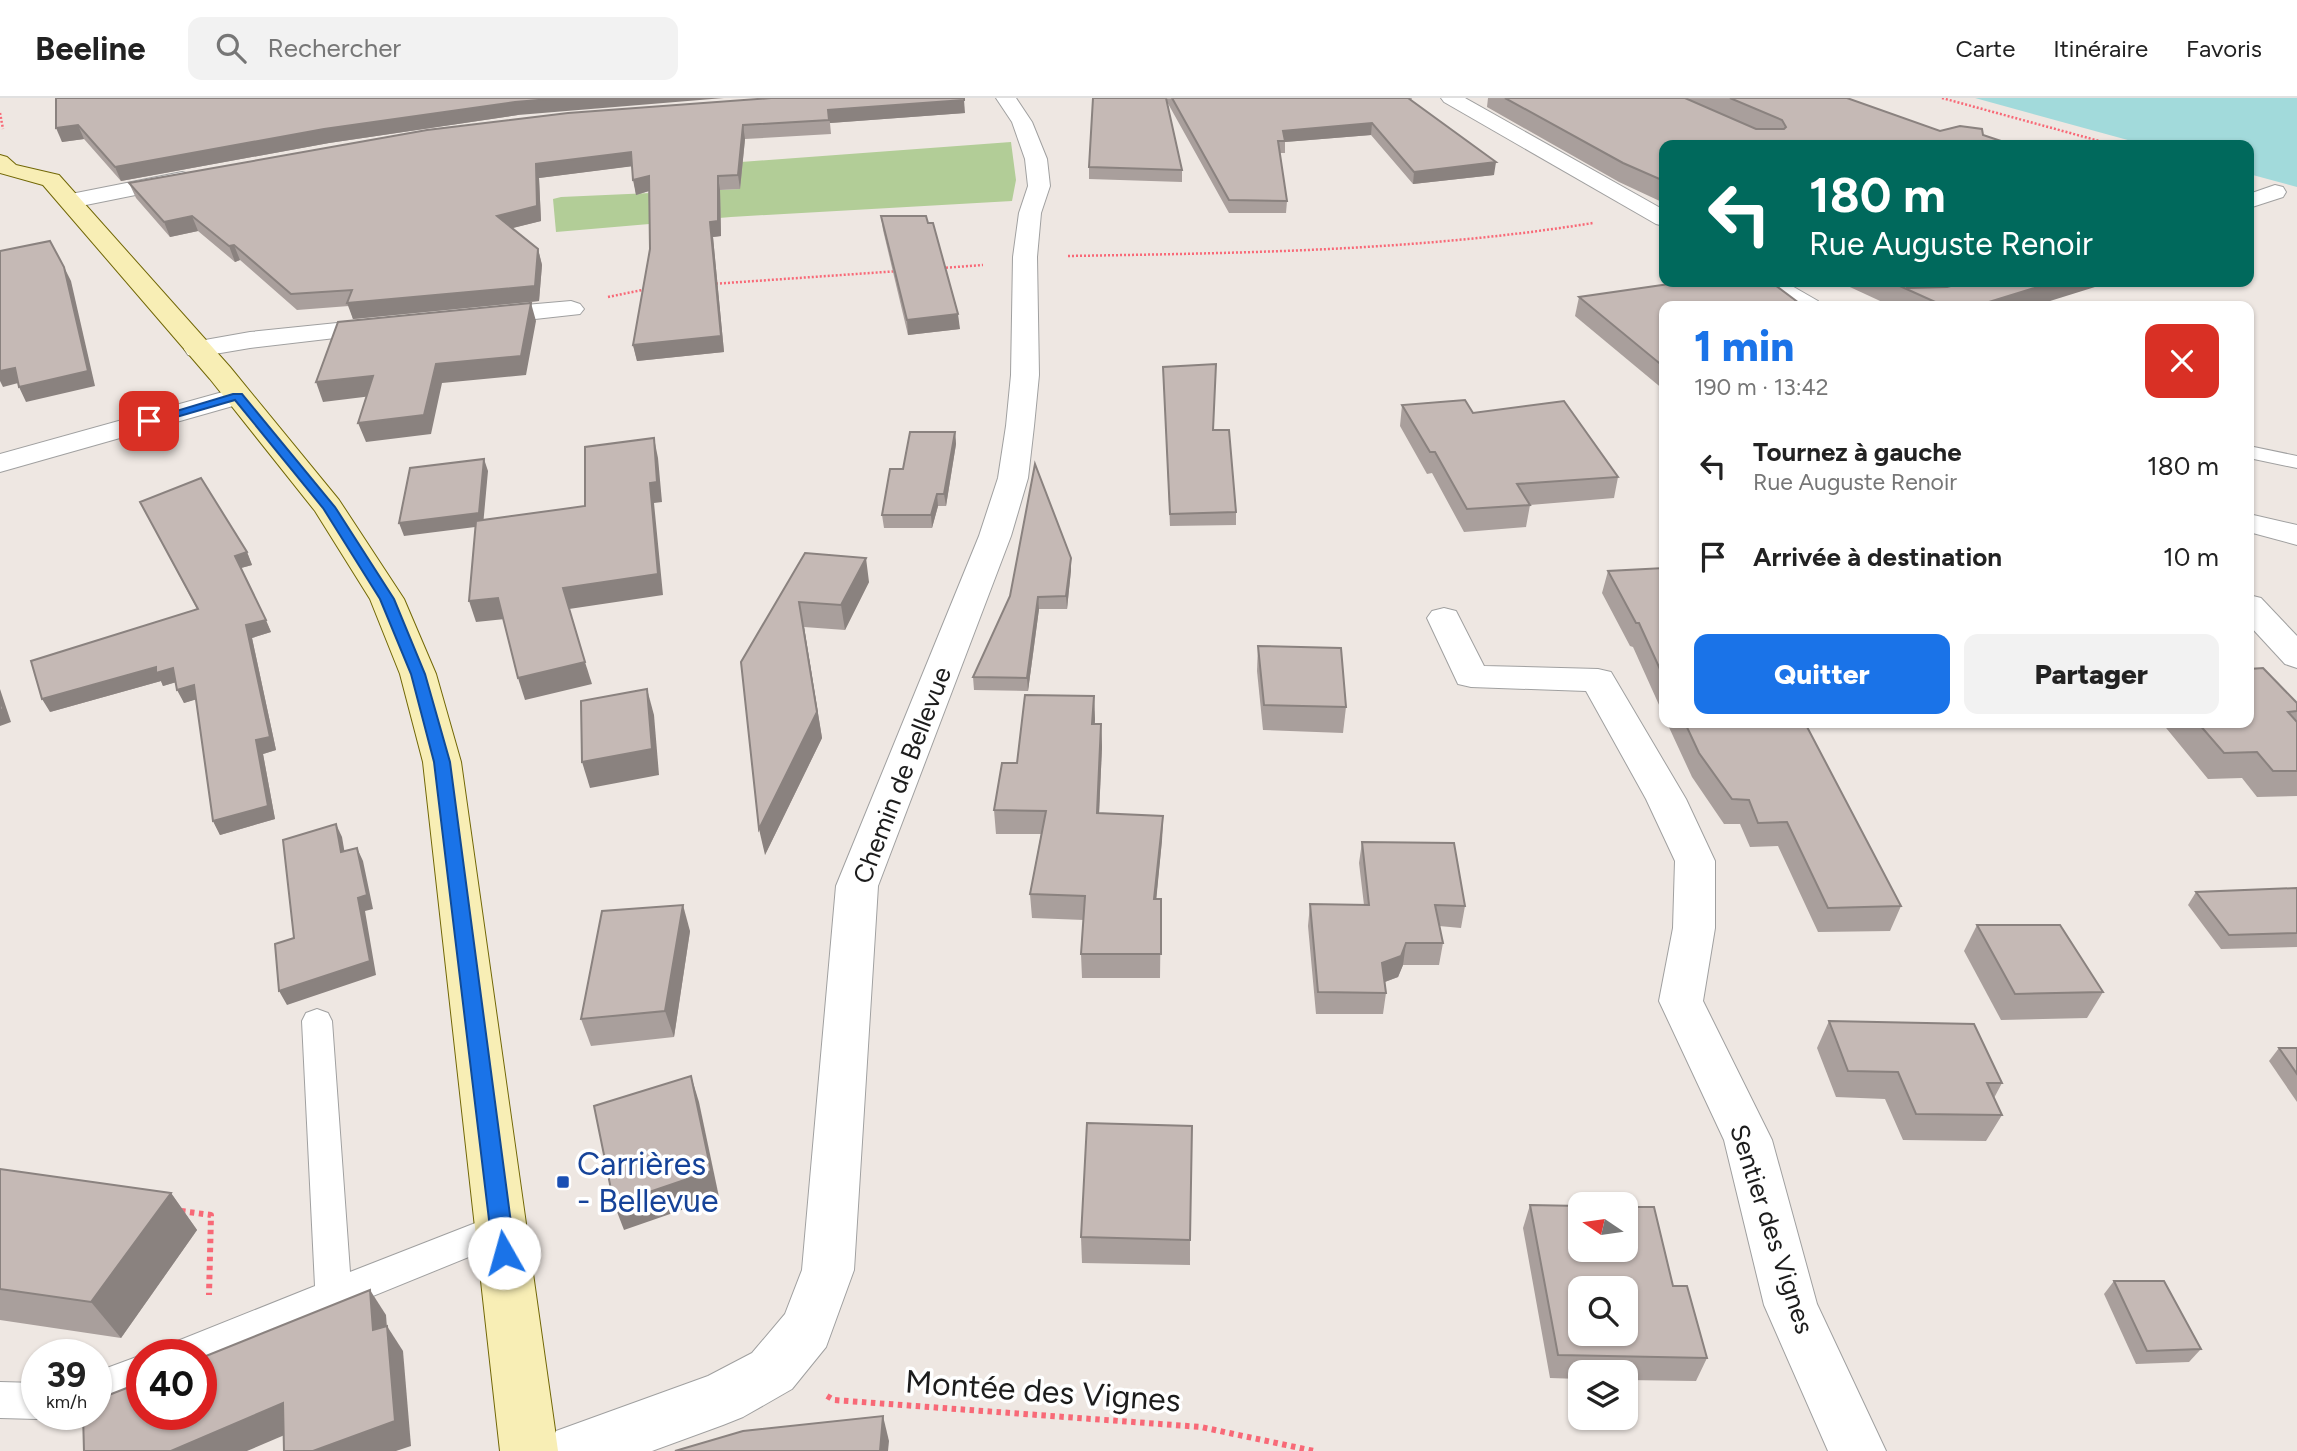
<!DOCTYPE html>
<html lang="fr">
<head>
<meta charset="utf-8">
<style>
  body { margin:0; font-family:Figtree,sans-serif; background:#f2f2f2; color:#222; height:100vh; display:flex; flex-direction:column; font-size:26px; white-space:nowrap }
  * { box-sizing:border-box; margin:0 }
  p { font-size:23px; color:#767676 }
  .icon { flex:none; width:38px; height:38px; fill:none; stroke:currentColor; stroke-width:2; stroke-linecap:round; stroke-linejoin:round }
  .map { position:relative; flex:1; overflow:hidden }
  .details { position:absolute; left:1659px; top:203px; width:595px; height:427px; display:flex; flex-direction:column; background:#fff; border-radius:14px; box-shadow:0 2px 5px #0004 }
  .details>* { flex:none }
  .hud { position:absolute; left:1659px; top:42px; width:595px; height:147px; border-radius:14px; box-shadow:0 2px 5px #0004; background:#00695c; color:#fff; overflow:hidden }
  .needle { width:46px; rotate:283deg }
  .fabs { position:absolute; left:1568px; top:1094px; display:grid; gap:14px }
  .fabs a { display:grid; place-items:center; width:70px; height:70px; border-radius:14px; background:#fff; box-shadow:0 2px 5px #0004; font-size:35px }
  .speed { position:absolute; left:21px; top:1241px; display:flex; gap:14px; font-size:35px; font-weight:700; text-align:center }
  .speed>* { display:grid; place-content:center; width:91px; height:91px; border-radius:50%; background:#fff; box-shadow:0 2px 5px #0004; line-height:1 }
  .speed small { font-size:18px; font-weight:400 }
  .speed .limit { border:10px solid #d22; background:#fff; color:#111 }
  .pin { position:absolute; display:grid; place-items:center; width:60px; height:60px; color:#fff; margin:-30px; border-radius:14px; box-shadow:0 4px 10px #0006 }
  .me { position:absolute; width:77px; margin:-38px; rotate:353deg; stroke-linejoin:round; filter:drop-shadow(0 0 5px #0008) }
  .turn { display:flex; align-items:center; gap:24px; height:147px; padding:0 35px; font-size:32px }
  .turn .icon { width:91px; height:91px; stroke-width:2.5 }
  .turn b { display:block; font-size:49px; line-height:60px }
  .round { display:grid; place-items:center; flex:none; width:74px; height:74px; border-radius:14px; background:#f2f2f2 }
  .head { display:flex; align-items:center; justify-content:space-between; height:119px; padding:0 35px }
  h1 { font-size:42px; font-weight:800; line-height:52px; color:#1a73e8 }
  .action { display:flex; gap:14px; margin-top:auto; padding:14px 35px }
  .action a { flex:1; height:80px; border-radius:14px; background:#1a73e8; color:#fff; font-size:28px; font-weight:800; line-height:80px; text-align:center }
  .action a+a { background:#f2f2f2; color:#222 }
  ul { padding:0; list-style:none }
  li { display:flex; align-items:center; gap:21px; height:91px; padding:0 35px }
  li div { flex:1 }
  li b { display:block; font-size:26px }
  li em { font-style:normal }
  header { display:flex; align-items:center; gap:42px; box-sizing:border-box; height:98px; padding:0 35px; background:#fff; border-bottom:2px solid #e0e0e0 }
  header strong { font-size:33px }
  nav { display:flex; gap:38px; margin-inline-start:auto; font-size:24px }
  .search { width:490px; height:63px; background:#f2f2f2; display:flex; align-items:center; gap:18px; box-sizing:border-box; padding:0 24px; border-radius:14px; color:#767676; font-size:26px }
  .map>svg:first-child { display:block }
  .forest { fill:#b2cd97 }
  .water { fill:#a2dadb }
  .lines { fill:none; stroke-linecap:round; stroke-linejoin:round }
  .lane-casing { stroke:#a0a0a0; stroke-width:2 }
  .street-casing { stroke:#a0a0a0; stroke-width:2 }
  .secondary-casing { stroke:#716706; stroke-width:2 }
  .path-far1 { stroke:#f86977; stroke-width:2.5; stroke-dasharray:2 2; stroke-linecap:butt }
  .path { stroke:#f86977; stroke-width:6; stroke-dasharray:4.5 4.5; stroke-linecap:butt }
  .lane { fill:#fff; fill-rule:evenodd }
  .street { fill:#fff; fill-rule:evenodd }
  .secondary { fill:#f8eeb5; fill-rule:evenodd }
  .wall { fill:#a99f9c }
  .shaded-wall { fill:#8a827f }
  .building { fill:#c5b9b5; stroke:#8a827f; stroke-width:2; fill-rule:evenodd }
  .route { fill:#1a73e8; stroke:#114b97; stroke-width:2 }
  .transit-dot { fill:#1a4fb4; stroke:#fff; stroke-width:2.5 }
  .labels { text-anchor:middle; stroke-width:7; stroke-linejoin:round; paint-order:stroke }
  .street-label { font-size:26px; fill:#1c1c1c; stroke:#fff }
  .near-transit-label { font-size:32px; fill:#164399; stroke:#fff; text-anchor:start }
  .near-street-label { font-size:32px; fill:#1c1c1c; stroke:#fff }
</style>
</head>
<body>
<header>
<strong>Beeline</strong>
<div class="search"><svg class="icon" aria-label="search" viewBox="0 0 24 24"><circle cx="10" cy="10" r="6"/><path d="M15 15l6 6"/></svg>Rechercher</div>
<nav><a>Carte</a><a>Itinéraire</a><a>Favoris</a></nav>
</header>
<div class="map">
<svg width="2297" height="1353" viewBox="0 0 2297 1353">
  <rect width="100%" height="100%" fill="#eee7e2"/>
  <!-- forest -->
  <polygon class="forest" points="1011,44 1016,82 1012,103 731,119 556,134 553,101 561,99 740,91 741,64"/>
  <!-- water -->
  <polygon class="water" points="1975,0 2297,0 2297,89 2249,76 2249,47 2146,47"/>
  <g class="lines">
    <!-- lane casing -->
    <g class="lane-casing">
      <g id="lane">
        <polygon points="2249,348 2297,358 2297,370 2249,360"/>
        <polygon points="317,911 328,915 332,923 350,1174 501,1115 513,1119 518,1130 513,1141 201,1268 201,1256 170,1256 175,1244 315,1188 302,923 306,915"/>
        <polygon points="142,1257 142,1293 96,1310 96,1274"/>
        <polygon points="0,1284 37,1285 37,1316 50,1316 37,1321 0,1320"/>
      </g>
    </g>
    <!-- street casing -->
    <g class="street-casing">
      <g id="street">
        <polygon points="996,0 1016,0 1032,24 1047,61 1050,88 1041,115 1037,159 1039,277 1034,328 1028,380 1011,438 878,788 854,1172 826,1249 792,1291 743,1319 723,1327 652,1353 547,1353 556,1333 708,1278 752,1255 785,1216 802,1172 836,788 979,438 998,380 1006,328 1011,277 1013,159 1019,115 1028,88 1025,61 1012,24"/>
        <polygon points="1441,0 1465,0 1664,112 1664,128 1656,126 1444,4"/>
        <polygon points="182,74 190,76 193,81 190,86 71,110 63,108 60,103 63,98 71,96"/>
        <polygon points="2275,87 2283,89 2286,94 2283,99 2249,110 2249,96"/>
        <path d="M1756,184h29l33,19 4,5c-23,1 -53,-3 -66,-24z"/>
        <polygon points="571,203 580,206 584,211 580,216 481,227 472,224 468,219 472,214 481,211"/>
        <polygon points="386,220 395,223 399,228 395,233 250,250 197,259 188,257 184,251 188,245 250,234"/>
        <polygon points="237,290 247,292 251,298 247,304 0,374 0,356"/>
        <polygon points="2249,416 2297,427 2297,447 2249,434"/>
        <polygon points="2249,497 2261,500 2297,538 2297,570 2285,566 2249,527"/>
        <polygon points="1444,510 1456,513 1484,568 1598,571 1611,574 1686,701 1715,763 1715,830 1703,903 1772,1042 1817,1206 1886,1353 1828,1353 1764,1207 1724,1042 1659,903 1673,830 1675,763 1646,701 1586,593 1471,589 1458,586 1427,520 1432,513"/>
      </g>
    </g>
    <!-- secondary casing -->
    <g class="secondary-casing">
      <polygon id="secondary" points="0,57 7,59 16,67 59,77 230,269 339,402 404,501 436,576 461,664 558,1353 500,1353 423,664 400,576 370,501 315,413 210,281 43,87 0,75"/>
    </g>
    <!-- path-far1 -->
    <g class="path-far1">
      <polyline points="1942,0 2114,47"/>
      <polyline points="0,15 3,31"/>
      <path d="M1068,158c176,-3 351,-5 525,-33"/>
      <polyline points="942,170 983,167"/>
      <polyline points="712,186 899,173"/>
      <polyline points="608,199 647,191"/>
    </g>
    <!-- path -->
    <g class="path">
      <polyline points="181,1113 211,1117 209,1197"/>
      <polyline points="827,1298 834,1302 1201,1329 1314,1353"/>
    </g>
    <!-- lane -->
    <use href="#lane" class="lane"/>
    <!-- street -->
    <use href="#street" class="street"/>
    <!-- secondary -->
    <use href="#secondary" class="secondary"/>
  </g>
  <!-- wall -->
  <g class="wall">
    <polygon points="56,0 518,17 329,45 121,83 84,41 62,44"/>
    <polygon points="771,0 965,15 830,25 831,36 745,41 740,91 720,92 721,138 713,139 724,254 637,263 633,247 650,151 649,93 636,97 632,68 539,80 541,123 512,130 538,151 542,167 539,203 353,221 349,208 297,212 240,162 235,164 198,133 170,139 136,100 129,85"/>
    <polygon points="1093,0 1412,0 1411,2 1494,77 1413,86 1371,37 1285,44 1285,55 1280,55 1287,103 1286,115 1229,115 1166,2 1182,72 1182,84 1089,81 1089,69"/>
    <polygon points="1488,0 1847,0 1940,33 1983,37 1664,47 1664,105 1619,84 1487,9"/>
    <polygon points="881,118 960,231 908,237 883,132"/>
    <polygon points="1839,184 1959,184 1940,189 2034,208 1891,208"/>
    <polygon points="1579,199 1664,208 1664,292 1575,218"/>
    <polygon points="1163,269 1214,332 1236,414 1236,427 1170,428"/>
    <polygon points="1402,307 1473,315 1618,379 1614,400 1530,407 1526,429 1464,434 1432,375 1427,376 1400,328"/>
    <polygon points="955,334 956,346 946,408 938,408 932,430 884,430 882,417 903,371"/>
    <polygon points="140,404 247,454 252,467 241,470 271,534 252,540 276,652 263,656 275,721 220,737 213,723 196,601 184,605 176,584 163,588 161,583 50,614 197,511"/>
    <polygon points="805,455 869,484 845,532 804,529 822,640 765,757"/>
    <polygon points="1071,460 1071,472 1067,511 1039,511 1028,593 974,592 973,579"/>
    <polygon points="1664,470 1664,618 1633,549 1630,548 1602,495 1608,473"/>
    <polygon points="1258,548 1346,609 1343,635 1263,632 1257,573"/>
    <polygon points="1094,598 1095,626 1101,626 1102,649 1099,715 1163,718 1162,742 1156,801 1161,801 1160,880 1082,880 1081,856 1084,822 1032,820 1030,796 1041,736 996,736 994,712 1017,665"/>
    <polygon points="2297,605 2297,698 2257,699 2242,680 2208,681 2162,625 2249,625"/>
    <polygon points="1667,625 1805,625 1901,808 1890,833 1818,834 1778,748 1750,749 1740,726 1724,726 1692,679"/>
    <polygon points="1362,744 1465,808 1461,830 1439,828 1443,845 1439,867 1403,867 1398,879 1385,884 1386,895 1383,916 1316,916 1308,828 1310,806 1364,807 1359,765"/>
    <polygon points="2297,790 2297,849 2221,851 2188,807 2196,794"/>
    <polygon points="1977,827 2103,894 2087,920 2001,922 1964,853"/>
    <polygon points="690,833 674,939 591,948 581,921"/>
    <polygon points="1829,923 2002,985 1994,1000 2002,1017 1986,1043 1903,1042 1885,1001 1836,999 1817,950"/>
    <polygon points="2279,950 2297,950 2297,1004 2269,963"/>
    <polygon points="0,1071 171,1095 197,1132 121,1240 0,1222"/>
    <polygon points="1530,1107 1673,1188 1707,1260 1696,1283 1626,1282 1626,1274 1580,1274 1580,1281 1550,1280 1523,1130"/>
    <polygon points="1081,1139 1190,1142 1190,1167 1082,1165"/>
    <polygon points="2114,1183 2201,1251 2189,1264 2136,1266 2104,1196"/>
  </g>
  <!-- shaded-wall -->
  <g class="shaded-wall">
    <polygon points="562,0 724,0 518,17 329,45 121,83 115,69 324,31 515,4"/>
    <polygon points="964,2 965,15 830,25 828,12"/>
    <polygon points="1372,25 1371,37 1285,44 1283,33"/>
    <polygon points="78,27 84,41 62,44 56,30"/>
    <polygon points="743,27 745,41 740,91 738,77"/>
    <polygon points="631,54 634,68 539,80 541,123 501,133 497,118 536,66"/>
    <polygon points="1496,64 1494,77 1413,86 1414,74"/>
    <polygon points="649,78 652,92 636,97 633,82"/>
    <polygon points="718,78 720,92 721,138 713,139 724,254 637,263 633,247 710,124"/>
    <polygon points="192,118 198,133 170,139 164,124"/>
    <polygon points="2254,121 2249,133 2249,122"/>
    <polygon points="234,147 240,162 235,164 229,148"/>
    <polygon points="538,151 542,167 539,203 353,221 347,205"/>
    <polygon points="64,169 71,183 95,288 26,304 19,289"/>
    <polygon points="1908,184 1959,184 1918,196 1905,187"/>
    <polygon points="2054,184 2111,184 2034,208 1976,208"/>
    <polygon points="531,205 536,223 526,277 442,285 431,336 366,344 358,325 436,266"/>
    <polygon points="958,216 960,231 908,237 907,222"/>
    <polygon points="15,270 22,284 3,289 0,283 0,273"/>
    <polygon points="373,278 380,297 323,304 316,284"/>
    <polygon points="955,334 956,346 946,408 944,396"/>
    <polygon points="654,340 658,360 662,404 654,405 663,497 569,511 563,490 650,385"/>
    <polygon points="484,361 488,373 483,428 404,438 399,425"/>
    <polygon points="937,396 938,408 932,430 931,417"/>
    <polygon points="247,454 252,467 241,470 235,458"/>
    <polygon points="866,460 869,484 845,532 841,507"/>
    <polygon points="1071,460 1071,472 1067,511 1066,498"/>
    <polygon points="1038,499 1039,511 1028,593 1027,580"/>
    <polygon points="498,500 505,521 476,524 469,503"/>
    <polygon points="266,522 271,534 252,540 276,652 263,656 275,721 220,737 213,723 256,642 246,527"/>
    <polygon points="804,529 822,640 765,757 759,731"/>
    <polygon points="585,564 592,586 525,602 518,580"/>
    <polygon points="156,569 173,570 180,583 163,588 161,583 50,614 42,601"/>
    <polygon points="194,587 201,600 184,605 177,592"/>
    <polygon points="0,591 11,624 0,628"/>
    <polygon points="647,591 654,617 659,677 590,690 582,664"/>
    <polygon points="1094,598 1095,622 1092,649 1092,626"/>
    <polygon points="1101,626 1102,649 1098,739 1097,715"/>
    <polygon points="1163,718 1162,742 1154,825 1154,801"/>
    <polygon points="336,726 342,739 347,768 341,754"/>
    <polygon points="357,750 363,763 373,811 365,813 376,877 287,907 279,893 358,800"/>
    <polygon points="683,807 690,833 674,939 665,913"/>
    <polygon points="1406,845 1403,867 1398,879 1379,886 1382,865"/>
    <polygon points="691,978 699,1004 719,1099 624,1132 614,1106"/>
    <polygon points="171,1095 197,1132 121,1240 91,1204"/>
    <polygon points="370,1192 386,1217 389,1257 373,1232"/>
    <polygon points="387,1228 403,1253 411,1348 396,1353 313,1353"/>
    <polygon points="283,1305 301,1330 247,1353 171,1353"/>
    <polygon points="883,1318 889,1343 888,1353 880,1353"/>
  </g>
  <!-- building -->
  <g class="building">
    <polygon points="56,0 562,0 515,4 324,31 115,69 78,27 56,30"/>
    <polygon points="771,0 964,0 964,2 828,12 829,22 743,27 738,77 718,78 718,123 710,124 721,238 633,247 650,151 649,78 633,82 631,54 536,66 537,108 497,118 538,151 535,188 347,205 352,192 291,196 234,147 229,148 192,118 164,124 129,85 427,32 568,15"/>
    <polygon points="1093,0 1166,0 1182,72 1089,69"/>
    <polygon points="1172,0 1408,0 1496,64 1414,74 1372,25 1283,33 1285,43 1278,43 1287,103 1229,102"/>
    <polygon points="1505,0 1685,0 1756,31 1784,31 1786,29 1782,22 1730,0 1847,0 1940,33 1960,28 1982,31 1983,37 2013,47 1664,47 1664,83 1623,65"/>
    <polygon points="881,118 926,118 928,125 933,125 958,216 907,222"/>
    <polygon points="50,143 64,169 88,273 19,289 15,270 0,273 0,153"/>
    <polygon points="1683,184 1771,184 1803,208 1664,208 1664,269 1579,199"/>
    <polygon points="1891,184 1908,184 1905,187 1908,190 1947,189 1966,184 2054,184 1976,208 1944,208"/>
    <polygon points="531,205 521,258 436,266 424,317 358,325 373,278 316,284 338,224"/>
    <polygon points="1216,266 1213,332 1229,332 1236,414 1170,416 1163,269"/>
    <polygon points="1465,302 1473,315 1564,303 1618,379 1517,386 1530,407 1467,411 1435,354 1430,354 1402,307"/>
    <polygon points="910,334 955,334 944,396 937,396 931,417 882,417 890,371 903,371"/>
    <polygon points="654,340 657,384 650,385 658,476 563,490 585,564 518,580 498,500 469,503 476,423 585,408 585,349"/>
    <polygon points="484,361 479,415 399,425 410,370"/>
    <polygon points="1035,366 1071,460 1066,498 1038,499 1027,580 973,579 1010,498"/>
    <polygon points="201,380 247,454 235,458 266,522 246,527 270,639 256,642 268,708 213,723 194,587 177,592 173,570 156,575 156,569 42,601 31,563 198,511 140,404"/>
    <polygon points="805,455 866,460 841,507 799,504 817,614 759,731 741,564"/>
    <polygon points="1664,470 1664,580 1639,525 1636,525 1608,473"/>
    <polygon points="1258,548 1341,550 1346,609 1264,607"/>
    <polygon points="2263,570 2297,605 2297,613 2288,614 2297,624 2297,673 2273,673 2257,654 2224,655 2198,625 2249,625 2249,571"/>
    <polygon points="647,591 652,651 582,664 581,603"/>
    <polygon points="1025,597 1094,598 1092,626 1101,626 1097,715 1163,718 1154,801 1161,801 1161,856 1081,856 1085,798 1030,796 1046,713 994,712 1002,665 1017,665"/>
    <polygon points="0,602 3,611 0,612"/>
    <polygon points="1685,625 1805,625 1901,808 1828,810 1787,724 1758,725 1749,702 1732,701 1699,655"/>
    <polygon points="336,726 341,754 357,750 367,797 358,800 370,863 279,893 275,846 294,840 283,742"/>
    <polygon points="1362,744 1454,745 1465,808 1435,807 1443,845 1406,845 1401,858 1382,865 1386,895 1318,894 1310,806 1369,807"/>
    <polygon points="2297,790 2297,835 2229,837 2196,794"/>
    <polygon points="683,807 665,913 581,921 602,813"/>
    <polygon points="1977,827 2060,827 2103,894 2015,896"/>
    <polygon points="1829,923 1974,926 2002,985 1987,985 2002,1017 1916,1016 1898,974 1848,973"/>
    <polygon points="2279,950 2297,950 2297,976"/>
    <polygon points="691,978 711,1073 614,1106 594,1008"/>
    <polygon points="1087,1025 1192,1028 1190,1142 1081,1139"/>
    <polygon points="0,1071 171,1095 91,1204 0,1191"/>
    <path d="M1530,1107l50,1v44h46v-43h28l19,79h14l20,72 -149,-3zM1580,1190h46v46h-46z"/>
    <polygon points="2114,1183 2164,1183 2201,1251 2147,1253"/>
    <polygon points="370,1192 373,1232 387,1228 395,1323 313,1353 284,1353 283,1305 171,1353 84,1353 83,1316 96,1316 96,1302 142,1284 142,1316 201,1316 201,1260"/>
    <polygon points="883,1318 880,1353 675,1353 743,1333"/>
  </g>
  <!-- route -->
  <polygon class="route" points="233,296 242,296 335,409 394,501 425,576 450,664 515,1155 512,1162 504,1165 497,1162 493,1155 434,664 411,576 380,501 323,410 235,302 149,327 143,323"/>
  <!-- markers -->
  <rect class="transit-dot" x="556" y="1077" width="14" height="14" rx="3.5"/>
  <g class="labels">
    <!-- street labels -->
    <g class="street-label">
      <text transform="translate(902 677) rotate(-69)" y="9">Chemin de Bellevue</text>
      <text transform="translate(1772 1131) rotate(72)" y="9">Sentier des Vignes</text>
    </g>
    <!-- near-transit labels -->
    <g class="near-transit-label">
      <text x="577" y="1077">Carrières<tspan x="577" dy="37">- Bellevue</tspan></text>
    </g>
    <!-- near-street labels -->
    <g class="near-street-label">
      <text transform="translate(1043 1293) rotate(4)" y="11">Montée des Vignes</text>
    </g>
  </g>
</svg>
<div class="fabs">
<a><svg class="needle" viewBox="-14 -14 28 28"><path d="M0-13l5 13h-10z" fill="#e53935"/><path d="M0 13l5-13h-10z" fill="#767676"/></svg></a>
<a><svg class="icon" aria-label="search" viewBox="0 0 24 24"><circle cx="10" cy="10" r="6"/><path d="M15 15l6 6"/></svg></a>
<a><svg class="icon" aria-label="layers" viewBox="0 0 24 24"><path d="M12 4l9 5-9 5-9-5zM3 14l9 5 9-5"/></svg></a>
</div>
<div class="speed"><div>39<small>km/h</small></div><div class="limit">40</div></div>
<div class="pin" style="left:149px;top:323px;background:#d93025"><svg class="icon" aria-label="arrive" viewBox="0 0 24 24"><path d="M6 21V4h12l-3 4 3 4H6"/></svg></div>
<svg class="me" style="left:504px;top:1155px" viewBox="-20 -20 40 40"><circle r="19" fill="#fff"/><path d="M0-13L10 11 0 6-10 11z" fill="#1a73e8"/></svg>
<div class="hud">
<div class="turn"><svg class="icon" aria-label="left" viewBox="0 0 24 24"><path d="M17 20v-9H6M10 6l-5 5 5 5"/></svg><div><b>180 m</b>Rue Auguste Renoir</div></div>
</div>
<section class="details">
<div class="head"><div><h1>1 min</h1><p>190 m · 13:42</p></div><a class="round" style="background:#d93025;color:#fff"><svg class="icon" aria-label="close" viewBox="0 0 24 24"><path d="M6 6l12 12M18 6L6 18"/></svg></a></div>
<ul>
<li><svg class="icon" aria-label="left" viewBox="0 0 24 24"><path d="M17 20v-9H6M10 6l-5 5 5 5"/></svg><div><b>Tournez à gauche</b><p>Rue Auguste Renoir</p></div><em>180 m</em></li>
<li><svg class="icon" aria-label="arrive" viewBox="0 0 24 24"><path d="M6 21V4h12l-3 4 3 4H6"/></svg><div><b>Arrivée à destination</b></div><em>10 m</em></li>
</ul>
<div class="action"><a>Quitter</a><a>Partager</a></div>
</section>
</div>
</body>
</html>
